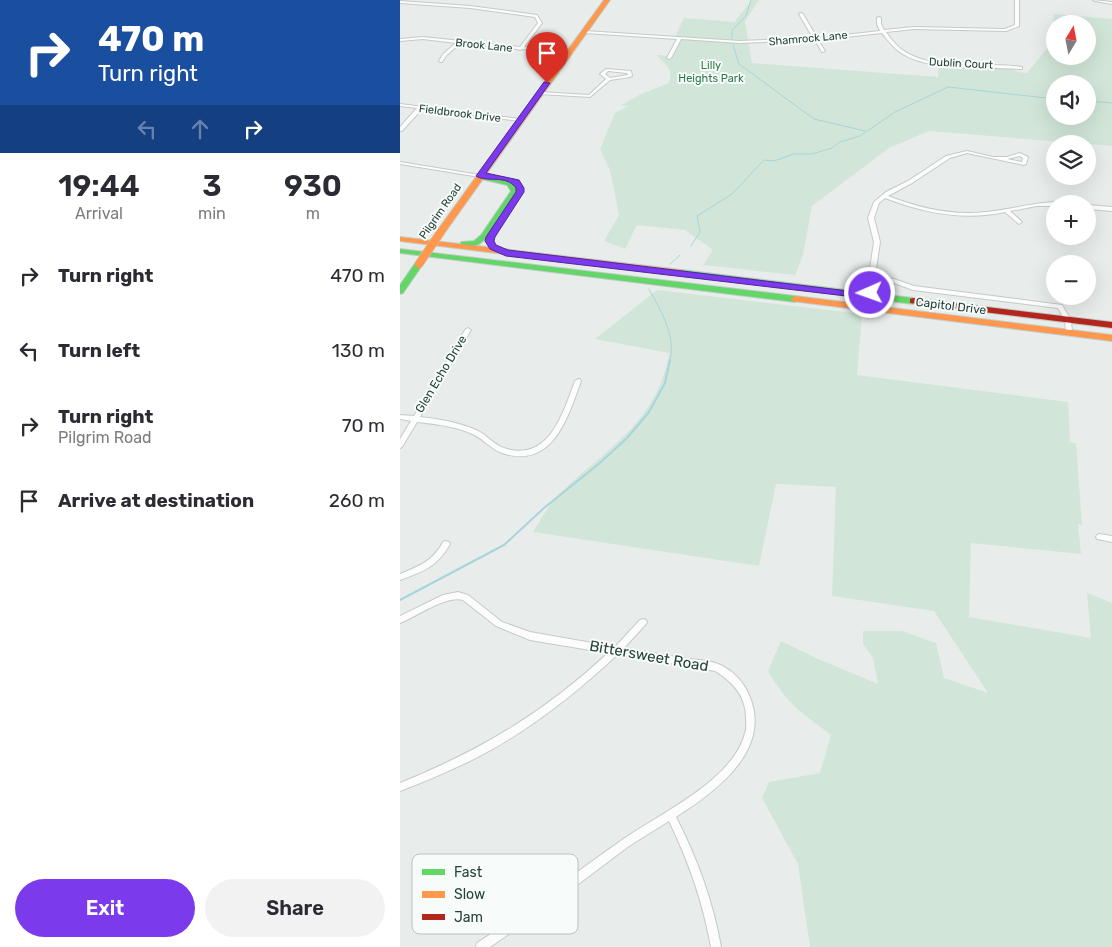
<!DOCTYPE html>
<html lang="en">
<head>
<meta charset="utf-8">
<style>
  body { margin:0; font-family:Rubik,sans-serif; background:#f2f2f3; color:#2b2b33; height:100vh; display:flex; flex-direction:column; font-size:19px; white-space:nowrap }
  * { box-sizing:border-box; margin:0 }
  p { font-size:16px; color:#7c7c81 }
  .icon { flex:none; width:28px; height:28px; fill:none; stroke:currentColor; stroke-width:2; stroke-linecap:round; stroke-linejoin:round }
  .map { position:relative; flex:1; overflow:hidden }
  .drawer { display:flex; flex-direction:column; background:#fff; width:400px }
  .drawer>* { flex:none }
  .guide { background:#1a4fa0; color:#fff; overflow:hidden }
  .needle { width:32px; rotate:10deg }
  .tools { position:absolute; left:646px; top:15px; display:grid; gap:10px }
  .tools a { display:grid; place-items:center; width:50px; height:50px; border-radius:50%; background:#fff; box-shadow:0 5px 20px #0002; font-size:25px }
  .pin { position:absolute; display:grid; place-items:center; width:42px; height:42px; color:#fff; margin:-51px -21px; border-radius:50% 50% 50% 0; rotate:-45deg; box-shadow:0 0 5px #0007 }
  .pin .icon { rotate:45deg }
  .me { position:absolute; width:55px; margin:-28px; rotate:268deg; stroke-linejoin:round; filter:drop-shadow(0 0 4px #0008) }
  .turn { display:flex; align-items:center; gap:18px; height:105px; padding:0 15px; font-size:22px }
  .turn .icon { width:65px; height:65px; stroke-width:2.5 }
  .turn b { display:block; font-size:35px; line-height:42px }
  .lanes { display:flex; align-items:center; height:48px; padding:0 15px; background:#0003; justify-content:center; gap:25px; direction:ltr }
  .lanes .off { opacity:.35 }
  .eta { display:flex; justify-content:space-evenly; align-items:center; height:85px; text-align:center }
  .eta b { font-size:30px; font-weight:600; line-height:35px }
  .primary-button { display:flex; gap:10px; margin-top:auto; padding:10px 15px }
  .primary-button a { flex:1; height:58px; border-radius:30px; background:#7c3aed; color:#fff; font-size:20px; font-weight:600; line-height:58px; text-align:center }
  .primary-button a+a { background:#f2f2f3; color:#2b2b33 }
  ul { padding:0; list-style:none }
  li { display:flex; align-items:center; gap:15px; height:75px; padding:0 15px }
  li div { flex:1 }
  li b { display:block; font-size:19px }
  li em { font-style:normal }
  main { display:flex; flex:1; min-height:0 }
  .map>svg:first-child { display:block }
  .green { fill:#d1e6d8; fill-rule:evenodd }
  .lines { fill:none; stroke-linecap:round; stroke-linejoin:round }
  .stream-far1 { stroke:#a9d4db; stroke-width:1 }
  .stream { stroke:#a9d4db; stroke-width:2 }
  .street-casing { stroke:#c5cac8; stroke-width:2 }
  .fast-casing { stroke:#c3cbc8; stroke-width:2 }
  .slow-casing { stroke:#c3cbc8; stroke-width:2 }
  .jam-casing { stroke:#c3cbc8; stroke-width:2 }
  .street { fill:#fcfcfc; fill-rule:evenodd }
  .fast { fill:#63d668; fill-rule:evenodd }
  .slow { fill:#ff974d; fill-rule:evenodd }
  .jam { fill:#b3261e; fill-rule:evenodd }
  .slow-bridge-casing { stroke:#c3cbc8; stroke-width:9; stroke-linecap:butt }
  .slow-bridge { stroke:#ff974d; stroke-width:8 }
  .route { fill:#7c3aed; stroke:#51269a }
  .labels { text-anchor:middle; stroke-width:4; stroke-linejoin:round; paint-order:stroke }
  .far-street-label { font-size:11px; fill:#24423a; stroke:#f7fbf9 }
  .far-park-label { font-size:11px; fill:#2d7a4b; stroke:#f7fbf9 }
  .street-label { font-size:12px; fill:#24423a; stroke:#f7fbf9 }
  .near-street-label { font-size:15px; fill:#24423a; stroke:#f7fbf9 }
  .key { fill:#f7fbf9; stroke:#b8c4c0; stroke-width:1 }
  .key-label { font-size:14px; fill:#24423a }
</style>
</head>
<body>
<main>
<section class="drawer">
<div class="guide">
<div class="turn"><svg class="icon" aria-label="right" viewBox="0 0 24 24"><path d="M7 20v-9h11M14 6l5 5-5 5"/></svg><div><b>470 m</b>Turn right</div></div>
<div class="lanes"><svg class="icon off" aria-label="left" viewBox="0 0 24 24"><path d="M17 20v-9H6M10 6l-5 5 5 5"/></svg><svg class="icon off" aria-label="ahead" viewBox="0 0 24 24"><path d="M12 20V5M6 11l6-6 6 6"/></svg><svg class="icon" aria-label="right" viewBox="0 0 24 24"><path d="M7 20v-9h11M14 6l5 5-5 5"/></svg></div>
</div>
<div class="eta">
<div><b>19:44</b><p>Arrival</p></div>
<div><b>3</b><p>min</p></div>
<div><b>930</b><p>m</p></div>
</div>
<ul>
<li><svg class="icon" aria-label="right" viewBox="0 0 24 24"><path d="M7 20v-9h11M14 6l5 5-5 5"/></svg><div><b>Turn right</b></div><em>470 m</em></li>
<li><svg class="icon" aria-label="left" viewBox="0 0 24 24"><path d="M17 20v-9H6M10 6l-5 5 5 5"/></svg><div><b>Turn left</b></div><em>130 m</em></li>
<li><svg class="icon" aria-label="right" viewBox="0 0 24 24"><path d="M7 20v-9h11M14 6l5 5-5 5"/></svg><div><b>Turn right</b><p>Pilgrim Road</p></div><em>70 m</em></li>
<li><svg class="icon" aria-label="arrive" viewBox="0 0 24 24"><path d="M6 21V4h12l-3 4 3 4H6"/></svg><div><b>Arrive at destination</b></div><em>260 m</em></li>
</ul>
<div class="primary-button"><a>Exit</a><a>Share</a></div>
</section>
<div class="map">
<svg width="712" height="947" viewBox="0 0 712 947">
  <rect width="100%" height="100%" fill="#e8edeb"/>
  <!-- green -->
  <g class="green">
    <path d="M352,0h7l-14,21 7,42 186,14 1,-13 71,4 8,4 9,1 24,-29 3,-30 58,5v127l-183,-15 -40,17 -77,58 -9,49 -8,20 -92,-10 10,-15 -28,-20 -48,-5 -12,24 -21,-8 15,-26 -9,-45 -10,-21 15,-36 13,-7 -7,-1 20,-11 28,-11c5,-18 -5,-17 -12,-28l15,1 10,-18 -7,-1 9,-19 50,4zM655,24h33v32h-33zM655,84h33v32h-33z"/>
    <path d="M257,290l205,24 -5,61 211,27 2,40 6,1 6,82 -4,-1 3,30 -110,-11 -2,74 122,21 -4,-45 25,10v344h-302l-12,-83 -36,-66 7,-16 51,-9 11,-38c-29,-22 -44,-31 -63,-64l13,-30 35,17 62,26 -5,-26 -10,-14v-13h39l34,12 8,35 44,15 -54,-82 -102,-15 4,-109 -60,-3 -17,82 -226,-34c8,-12 16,-28 26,-38 46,-44 99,-72 110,-141l-74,-14z"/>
  </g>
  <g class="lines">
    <!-- stream-far1 -->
    <g class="stream-far1">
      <polyline points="332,39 332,30 346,16 351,0"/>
      <polyline points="333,45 339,64 414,119 465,131"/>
      <polyline points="688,101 712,103"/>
      <polyline points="291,246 300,232 297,216 332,194 364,160 374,161 394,154 412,154 432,148 440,142 460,136 495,112 548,87 655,99"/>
      <polyline points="270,264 280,255"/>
      <path d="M249,289c12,22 27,46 21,72"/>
    </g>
    <!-- stream -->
    <polyline class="stream" points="0,600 104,545 144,508 201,462 227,438 249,412 265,383 270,360"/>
    <!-- street casing -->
    <g class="street-casing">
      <g id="street">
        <path d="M615,0h4v26l-13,5 -92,-2 -28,3c4,6 10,13 15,17 33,24 84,12 121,18v2h-1c-35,-3 -96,4 -124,-19 -6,-5 -10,-11 -15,-17l-64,7 7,11 -2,1h-1l-7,-12 -75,3 -59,-4 -10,19 -2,1 -2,-1 10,-19 -92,-6 -2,-1 2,-1 155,10 73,-3 -14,-24 2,-1 2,1 14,24 63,-7 -3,-7v-6l2,-1 2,1v6l3,6 30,-3 91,2 10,-4z"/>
        <polygon points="693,0 712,2 712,4 695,1"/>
        <polygon points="0,1 70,6 137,15 142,23 124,47 169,52 171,53 169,54 122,49 120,50 118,49 60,43 46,56 42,62 40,62 39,61 43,54 56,43 23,39 0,41 0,39 23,37 120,47 138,23 135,17 70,8 0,3"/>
        <path d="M206,69l25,2 1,5 -2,1 -20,3 -20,17 -50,-3 -2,-1 2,-1 49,3 17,-16 -6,-5zM208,71l19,2 1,2 -18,3 -5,-4z"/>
        <polygon points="0,104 120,119 122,120 120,121 22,109 2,131 0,131 0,127 17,108 0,106"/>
        <path d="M567,151l26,6h14l13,-4 8,4 -2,7 -2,1 -57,-12 -17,5 -38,25 -24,13c31,12 64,20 98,16 23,-2 45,-9 69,-10l2,2h-2v2h-18l-27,5 11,10 1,1 -3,2 -14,-12c-41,9 -81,1 -120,-14l-6,5 -5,15 6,24 -5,34 19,3 20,7 148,19 9,15 1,13 -1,1 -2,1 -3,-2 -1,-13 -7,-12 -145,-18 -22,-8 -17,-3 -4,29 -3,2 -3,-2 10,-66 -6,-24 6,-16 12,-10 22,-11 38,-25zM620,156l3,2 -1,4 -15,-3z"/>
        <polygon points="0,162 80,175 82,176 80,177 0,164"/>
        <polygon points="688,205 712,207 712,211 688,209"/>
        <path d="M68,328l3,2 -51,87c19,2 38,5 56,13 10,4 18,15 28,18 45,15 59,-35 71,-67l3,-2h2l1,2c-13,36 -28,89 -79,72 -12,-4 -20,-16 -32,-20 -17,-7 -35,-9 -53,-11l-15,25 -2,1v-9l11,-18 -11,-2v-4l14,1 51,-86z"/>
        <polygon points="700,534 712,536 712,542 697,539 696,537 697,535"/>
        <path d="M46,541l3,1 1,2c-12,22 -27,28 -50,36v-6c20,-8 33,-13 43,-32z"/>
        <path d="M58,592l10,3 34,27 28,10 85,15 25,-27 3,-1 3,1 1,2 -1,2 -22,24c21,4 43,7 64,11 9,1 21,1 30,5 13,5 26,18 31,31 24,55 -33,96 -73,122 21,41 37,84 45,130h-10c-8,-44 -22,-85 -42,-126l-40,25 -89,67 -37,25 -13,9h-14l1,-4c50,-32 96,-69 145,-103 37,-26 112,-60 123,-107 2,-4 1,-10 1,-15 0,-22 -13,-36 -31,-47l-97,-17c-45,42 -93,80 -148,107 -23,11 -46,21 -70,30v-8c81,-33 145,-71 208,-130l-78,-13 -34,-14 -33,-26c-17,-5 -47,17 -63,23v-7l43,-21z"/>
      </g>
    </g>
    <!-- fast casing -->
    <g class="fast-casing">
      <g id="fast">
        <path d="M77,174l36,7 6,10c-8,12 -30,50 -42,54 -4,2 -11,1 -16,1v-4l13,-1 7,-6 30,-44 -4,-6 -30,-7z"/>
        <polygon points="0,249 395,296 399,299 395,302 0,253"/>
        <polygon points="16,262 22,262 23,264 3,293 0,294 0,285"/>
        <polygon points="282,270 513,298 517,301 513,304 279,275 279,271"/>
      </g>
    </g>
    <!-- slow casing -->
    <g class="slow-casing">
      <g id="slow">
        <polygon points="204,0 210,0 43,235 37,235 37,231"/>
        <polygon points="0,237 282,270 286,273 282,276 0,241"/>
        <polygon points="395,296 712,335 712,341 392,301 391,299"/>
      </g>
    </g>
    <!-- jam casing -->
    <g class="jam-casing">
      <polygon id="jam" points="513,298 712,322 712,328 510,303 510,299"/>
    </g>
    <!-- street -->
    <use href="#street" class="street"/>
    <!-- fast -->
    <use href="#fast" class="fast"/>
    <!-- slow -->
    <use href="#slow" class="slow"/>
    <!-- jam -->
    <use href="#jam" class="jam"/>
    <!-- slow-bridge casing -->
    <g class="slow-bridge-casing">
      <polyline id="slow-bridge" points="19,264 40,233"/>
    </g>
    <!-- slow-bridge -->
    <use href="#slow-bridge" class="slow-bridge"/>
  </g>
  <!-- route -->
  <path class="route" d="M144,82l6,1 -64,90 33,7 5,8v4l-29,45 -1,4 2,4 12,5 357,43 5,-3 4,3 -2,6 -366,-43 -16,-7 -5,-8 1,-4 30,-45v-4c-10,-14 -30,-5 -40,-12z"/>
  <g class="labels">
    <!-- far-street labels -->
    <g class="far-street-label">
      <text transform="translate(408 38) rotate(-5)" y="4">Shamrock Lane</text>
      <text transform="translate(84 45) rotate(6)" y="4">Brook Lane</text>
      <text transform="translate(561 63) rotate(3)" y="4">Dublin Court</text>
      <text transform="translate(60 113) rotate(7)" y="4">Fieldbrook Drive</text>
      <text transform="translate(40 211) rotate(-55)" y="4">Pilgrim Road</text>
    </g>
    <!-- far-park labels -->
    <g class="far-park-label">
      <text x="311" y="69">Lilly<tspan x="311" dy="13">Heights Park</tspan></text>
    </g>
    <!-- street labels -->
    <g class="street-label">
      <text transform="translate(551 306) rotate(7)" y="4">Capitol Drive</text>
      <text transform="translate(41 374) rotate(-59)" y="4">Glen Echo Drive</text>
    </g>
    <!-- near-street labels -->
    <g class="near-street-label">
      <text transform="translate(249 656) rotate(10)" y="5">Bittersweet Road</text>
    </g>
  </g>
  <!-- legend -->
  <rect x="12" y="854" width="166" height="80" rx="8" class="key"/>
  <rect x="22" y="869" width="23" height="6" fill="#63d668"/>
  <rect x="22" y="891" width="23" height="7" fill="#ff974d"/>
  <rect x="22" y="914" width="23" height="6" fill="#b3261e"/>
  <g class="key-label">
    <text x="54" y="877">Fast</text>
    <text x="54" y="899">Slow</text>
    <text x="54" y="922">Jam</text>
  </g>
</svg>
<div class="tools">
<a><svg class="needle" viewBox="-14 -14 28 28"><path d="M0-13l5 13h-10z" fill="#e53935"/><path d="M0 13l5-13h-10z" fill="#7c7c81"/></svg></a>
<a><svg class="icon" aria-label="sound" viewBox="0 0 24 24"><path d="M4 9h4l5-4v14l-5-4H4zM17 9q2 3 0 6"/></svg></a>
<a><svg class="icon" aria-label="layers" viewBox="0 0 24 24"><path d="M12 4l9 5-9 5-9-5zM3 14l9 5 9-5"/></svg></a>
<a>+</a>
<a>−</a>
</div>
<div class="pin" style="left:147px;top:83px;background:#d93025"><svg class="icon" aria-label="arrive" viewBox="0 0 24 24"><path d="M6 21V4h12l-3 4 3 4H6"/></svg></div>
<svg class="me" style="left:470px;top:293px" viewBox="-20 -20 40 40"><circle r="17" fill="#7c3aed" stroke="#fff" stroke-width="3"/><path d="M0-11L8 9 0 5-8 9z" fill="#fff"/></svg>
</div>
</main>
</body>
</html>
